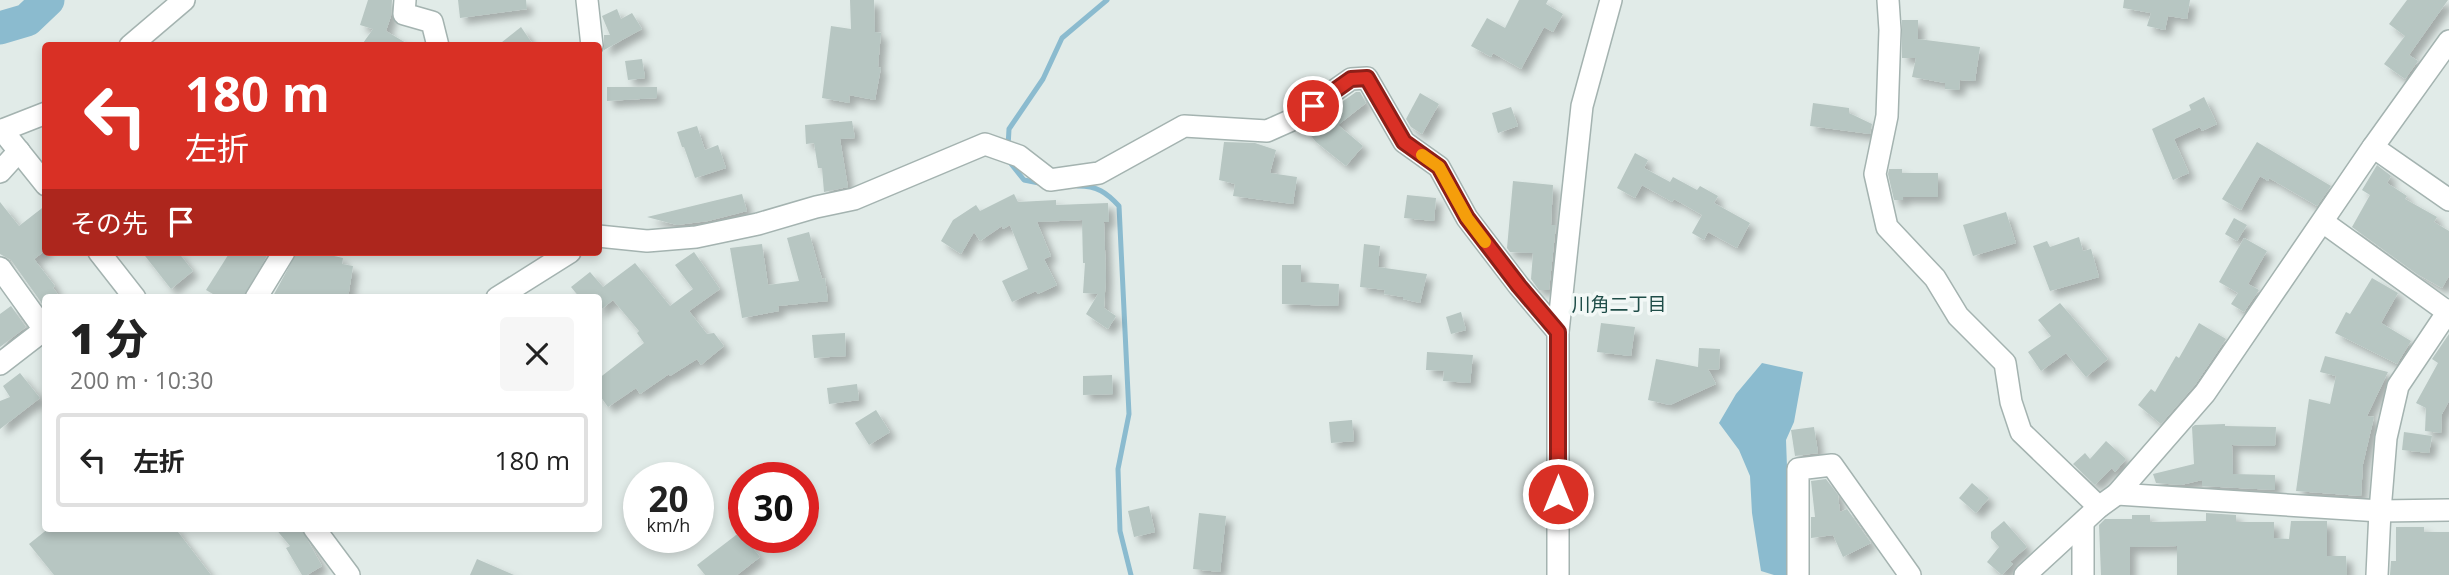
<!DOCTYPE html>
<html lang="ja">
<head>
<meta charset="utf-8">
<style>
  body { margin:0; font-family:"Open Sans","Noto Sans JP",sans-serif; background:#f6f6f6; color:#222; height:100vh; display:flex; flex-direction:column; font-size:26px; white-space:nowrap }
  * { box-sizing:border-box; margin:0 }
  p { font-size:23px; color:#767676 }
  .icon { flex:none; width:38px; height:38px; fill:none; stroke:currentColor; stroke-width:2; stroke-linecap:round; stroke-linejoin:round }
  .map { position:relative; flex:1; overflow:hidden }
  .drawer { position:absolute; left:42px; top:294px; width:560px; height:238px; display:flex; flex-direction:column; background:#fff; border-radius:7px; box-shadow:0 4px 10px #0003 }
  .drawer>* { flex:none }
  .guide { position:absolute; left:42px; top:42px; width:560px; height:214px; border-radius:7px; box-shadow:0 4px 10px #0003; background:#d93025; color:#fff; overflow:hidden }
  .speed { position:absolute; left:623px; top:462px; display:flex; gap:14px; font-size:35px; font-weight:700; text-align:center }
  .speed>* { display:grid; place-content:center; width:91px; height:91px; border-radius:50%; background:#fff; box-shadow:0 4px 10px #0003; line-height:1 }
  .speed small { font-size:18px; font-weight:400 }
  .speed .limit { border:10px solid #d22; background:#fff; color:#111 }
  .pin { position:absolute; display:grid; place-items:center; width:60px; height:60px; color:#fff; margin:-30px; border:4px solid #fff; border-radius:50%; box-shadow:0 2px 7px #0007 }
  .me { position:absolute; width:77px; margin:-38px; rotate:0deg; stroke-linejoin:round; filter:drop-shadow(0 0 5px #0008) }
  .turn { display:flex; align-items:center; gap:24px; height:147px; padding:0 28px; font-size:32px }
  .turn .icon { width:91px; height:91px; stroke-width:2.5 }
  .turn b { display:block; font-size:49px; line-height:60px }
  .then { display:flex; align-items:center; height:66px; padding:0 28px; background:#0003; gap:14px; font-size:26px }
  .round { display:grid; place-items:center; flex:none; width:74px; height:74px; border-radius:7px; background:#f6f6f6 }
  .headline { display:flex; align-items:center; justify-content:space-between; height:119px; padding:0 28px }
  h1 { font-size:42px; font-weight:800; line-height:52px }
  ul { padding:0; list-style:none }
  li { display:flex; align-items:center; gap:21px; height:94px; margin:0 14px 10px; padding:0 14px; border:4px solid #e0e0e0; border-radius:7px }
  li div { flex:1 }
  li b { display:block; font-size:26px }
  li em { font-style:normal }
  .map>svg:first-child { display:block }
  .water { fill:#8bbbcf }
  .lines { fill:none; stroke-linecap:round; stroke-linejoin:round }
  .stream { stroke:#8bbbcf; stroke-width:5 }
  .river { stroke:#8bbbcf; stroke-width:33 }
  .building { fill:#b7c6c2; filter:url(#shadow) }
  .minor-casing { stroke:#a4b3b0; stroke-width:24 }
  .tertiary-casing { stroke:#a4b3b0; stroke-width:24 }
  .minor { stroke:#fff; stroke-width:21 }
  .tertiary { stroke:#fff; stroke-width:21 }
  .route-casing { stroke:#8d1f18; stroke-width:18 }
  .route { stroke:#d93025; stroke-width:12 }
  .slow { stroke:#f59e0b; stroke-width:12 }
  .labels { text-anchor:middle; stroke-width:7; stroke-linejoin:round; paint-order:stroke }
  .neighbourhood-label { font-size:19px; fill:#1f4d48; stroke:#f2f8f6 }
</style>
</head>
<body>
<div class="map">
<svg width="2449" height="575" viewBox="0 0 2449 575">
  <defs>
    <filter id="shadow"><feDropShadow dx="6" dy="6" stdDeviation="3.5" flood-color="#0004"/></filter>
  </defs>
  <rect width="100%" height="100%" fill="#e1ebe8"/>
  <!-- water -->
  <polygon class="water" points="1762,363 1803,372 1794,422 1786,440 1791,575 1774,575 1761,571 1752,513 1750,476 1739,450 1719,423 1736,394"/>
  <g class="lines">
    <!-- stream -->
    <g class="stream">
      <polyline points="1008,147 1009,129 1043,79 1062,38 1107,0"/>
      <polyline points="1008,160 1024,180 1044,184"/>
      <path d="M1078,186c19,0 28,6 41,20l10,208 -11,55 2,62 11,44"/>
    </g>
    <!-- river -->
    <polyline class="river" points="0,28 27,20 48,0"/>
  </g>
  <!-- building -->
  <g class="building">
    <polygon points="368,0 392,0 391,16 386,31 411,46 361,46 373,29 360,25"/>
    <polygon points="458,0 526,0 527,9 460,18"/>
    <polygon points="850,0 874,0 875,32 881,33 878,67 881,68 875,100 849,95 850,103 822,98 831,26 851,29"/>
    <polygon points="1519,0 1548,0 1546,4 1563,14 1553,32 1544,27 1521,69 1493,53 1491,57 1471,46 1487,18 1505,28"/>
    <polygon points="2124,0 2190,0 2187,19 2168,16 2165,30 2147,26 2151,13 2123,8"/>
    <polygon points="2407,0 2448,0 2409,55 2418,61 2405,79 2384,64 2405,36 2389,24"/>
    <polygon points="617,9 621,19 632,13 642,29 604,50 604,35 610,35 602,16"/>
    <polygon points="1902,20 1918,20 1918,39 1980,47 1975,81 1960,80 1959,90 1945,89 1945,83 1912,77 1916,58 1902,58"/>
    <polygon points="521,27 534,46 497,46"/>
    <polygon points="642,59 645,78 628,80 625,61"/>
    <polygon points="607,87 657,87 657,98 607,101"/>
    <polygon points="1356,92 1360,92 1366,103 1338,125 1363,146 1346,166 1316,142 1305,128"/>
    <polygon points="1420,93 1439,104 1422,134 1411,127 1406,119"/>
    <polygon points="2204,97 2217,124 2202,131 2200,127 2174,139 2189,173 2173,180 2152,129 2191,110 2189,105"/>
    <polygon points="1813,103 1849,108 1849,113 1872,124 1870,134 1810,126"/>
    <polygon points="1511,107 1518,126 1498,133 1492,113"/>
    <polygon points="852,121 855,138 840,139 848,187 824,192 822,168 818,168 814,143 806,144 805,125"/>
    <polygon points="697,126 705,150 718,145 726,168 695,178 684,147 682,147 677,132"/>
    <polygon points="1224,142 1255,143 1276,150 1270,173 1297,177 1293,204 1233,196 1235,184 1219,180"/>
    <polygon points="2257,142 2331,186 2317,206 2269,178 2268,181 2260,176 2241,210 2222,199"/>
    <polygon points="1635,153 1648,160 1644,168 1670,182 1673,177 1697,190 1700,186 1718,196 1714,203 1750,223 1737,248 1708,232 1704,240 1692,233 1702,215 1674,199 1672,202 1642,185 1635,198 1617,188"/>
    <polygon points="2377,165 2391,176 2387,183 2407,196 2405,199 2437,217 2434,222 2449,231 2449,276 2442,288 2417,274 2352,227 2370,195 2362,190"/>
    <polygon points="1889,169 1902,169 1902,173 1938,173 1938,197 1903,197 1903,200 1894,200 1888,174"/>
    <polygon points="1513,181 1553,185 1551,225 1556,225 1549,290 1539,290 1531,279 1533,253 1510,252 1507,248"/>
    <polygon points="742,194 747,211 708,221 677,225 647,217"/>
    <polygon points="1014,194 1018,202 1056,200 1056,205 1108,203 1109,222 1104,222 1106,277 1104,308 1116,316 1108,329 1086,314 1098,294 1083,293 1085,263 1083,263 1082,220 1037,222 1051,256 1044,259 1057,285 1038,294 1036,291 1012,302 1002,281 1028,269 1010,225 1003,229 1002,226 980,241 974,232 961,254 941,241 953,220 976,205 980,211"/>
    <polygon points="1407,195 1436,198 1434,221 1404,218"/>
    <polygon points="0,202 19,226 46,205 46,250 34,259 55,286 53,288 61,298 46,298 46,309 11,260 0,254"/>
    <polygon points="2006,212 2016,243 1973,256 1963,225"/>
    <polygon points="2234,218 2247,225 2237,241 2225,234"/>
    <polygon points="809,232 822,279 825,278 828,301 778,306 779,311 742,318 730,248 762,244 768,285 799,281 787,238"/>
    <polygon points="2079,237 2083,251 2091,249 2099,277 2050,291 2033,246 2047,241 2050,247"/>
    <polygon points="2244,238 2267,251 2248,284 2259,290 2244,312 2231,304 2238,293 2219,282"/>
    <polygon points="1364,244 1380,246 1378,267 1427,274 1420,303 1403,299 1403,297 1384,294 1385,290 1360,287"/>
    <polygon points="142,252 178,252 193,271 171,289"/>
    <polygon points="230,252 269,252 243,298 220,298 206,290"/>
    <polygon points="297,252 316,252 343,258 342,264 353,266 348,298 272,298"/>
    <polygon points="694,252 720,289 689,311 707,334 714,333 724,346 701,365 697,359 670,376 669,374 640,394 636,388 608,407 598,393 598,379 644,343 637,333 639,331 613,300 598,312 598,298 580,298 571,287 590,272 603,287 635,263 670,306 693,289 675,265"/>
    <polygon points="1282,265 1301,265 1301,282 1339,284 1338,306 1282,304"/>
    <polygon points="2372,278 2398,293 2381,323 2411,341 2397,364 2335,333 2346,312 2350,314"/>
    <polygon points="2060,303 2108,359 2086,377 2066,353 2041,371 2028,352 2051,336 2038,320"/>
    <polygon points="11,306 26,327 0,347 0,314"/>
    <polygon points="1461,312 1466,330 1451,334 1446,317"/>
    <polygon points="1601,323 1635,327 1631,356 1597,352"/>
    <polygon points="2199,323 2226,339 2195,385 2161,424 2138,405 2151,389 2155,392 2176,356 2179,358"/>
    <polygon points="845,333 846,356 814,358 812,335"/>
    <polygon points="2449,334 2449,401 2442,414 2441,433 2425,431 2426,408 2416,403 2438,363 2432,359"/>
    <polygon points="1699,348 1720,349 1719,370 1708,369 1716,384 1670,405 1648,400 1656,359 1698,367"/>
    <polygon points="1427,352 1473,355 1470,383 1443,381 1444,371 1426,370"/>
    <polygon points="2325,356 2388,372 2367,416 2374,417 2363,464 2361,496 2296,491 2309,399 2330,404 2336,376 2320,372"/>
    <polygon points="20,373 40,398 0,429 0,401 10,397 3,386"/>
    <polygon points="1112,375 1113,394 1083,395 1083,376"/>
    <polygon points="857,384 859,400 829,404 827,388"/>
    <polygon points="876,410 890,432 869,445 855,423"/>
    <polygon points="1352,420 1354,441 1331,443 1329,422"/>
    <polygon points="2225,424 2225,426 2276,427 2275,446 2232,445 2233,474 2275,475 2275,490 2202,486 2202,480 2181,485 2156,483 2153,474 2194,464 2192,427 2195,425"/>
    <polygon points="1814,427 1818,453 1795,456 1791,430"/>
    <polygon points="2404,432 2432,436 2429,453 2402,450"/>
    <polygon points="2106,441 2126,459 2115,472 2112,468 2095,485 2073,464 2085,453 2090,459"/>
    <polygon points="1826,479 1838,495 1840,512 1847,509 1871,543 1843,557 1833,535 1811,538 1811,517 1815,517 1811,481"/>
    <polygon points="1972,483 1989,498 1976,513 1959,498"/>
    <polygon points="1149,506 1155,532 1134,537 1128,511"/>
    <polygon points="1199,513 1226,516 1220,572 1193,569"/>
    <polygon points="2206,513 2236,515 2236,522 2274,522 2274,538 2289,539 2291,521 2327,521 2327,556 2346,556 2347,575 2177,575 2177,546 2130,547 2130,575 2101,575 2099,525 2105,519 2132,519 2132,515 2150,515 2150,522 2206,521"/>
    <polygon points="2004,521 2027,547 2010,562 2013,564 2002,575 1987,562 1999,547 1991,538 1991,532"/>
    <polygon points="2396,527 2424,527 2424,532 2449,532 2449,575 2390,575 2391,561 2396,561"/>
    <polygon points="49,528 175,528 211,575 54,575 29,544"/>
    <polygon points="275,528 301,528 322,566 307,575 302,575 286,548 290,546"/>
    <polygon points="740,532 760,557 737,575 705,575 697,565"/>
    <polygon points="477,559 514,575 470,575"/>
  </g>
  <g class="lines">
    <!-- minor casing -->
    <g class="minor-casing">
      <g id="minor">
        <polyline points="405,0 404,14 432,22 438,46"/>
        <polyline points="587,0 592,46"/>
        <polyline points="1888,0 1890,30 1887,116 1875,174 1887,227 1935,278 1958,316 2005,363 2011,402 2021,432 2099,507"/>
        <polyline points="2,130 46,185"/>
        <polyline points="2373,147 2449,200"/>
        <polyline points="0,172 19,151"/>
        <polyline points="2323,222 2449,313"/>
        <polyline points="598,236 647,241 696,237 758,224 816,207 854,199 985,144 1019,156 1050,180 1099,173 1184,126 1267,131 1294,119 1351,79 1367,78 1404,142 1439,167 1467,218 1519,286 1558,332"/>
        <polyline points="99,252 135,298"/>
        <polyline points="0,268 46,332"/>
        <polyline points="256,298 284,252"/>
        <polyline points="497,298 570,252"/>
        <polyline points="0,364 44,330"/>
        <polyline points="2117,494 2380,511 2449,510"/>
        <polyline points="314,528 349,575"/>
        <polyline points="1558,575 1558,332 1582,106 1611,0"/>
        <polyline points="1798,575 1798,469 1832,465 1910,575"/>
        <polyline points="2025,575 2099,507 2117,494 2205,393 2373,147 2449,41"/>
        <polyline points="2083,575 2083,523"/>
        <polyline points="2377,575 2380,511 2386,438 2398,386 2449,310"/>
      </g>
    </g>
    <!-- tertiary casing -->
    <g class="tertiary-casing">
      <g id="tertiary">
        <polyline points="130,46 184,0"/>
        <polyline points="0,131 46,113"/>
      </g>
    </g>
    <!-- minor -->
    <use href="#minor" class="minor"/>
    <!-- tertiary -->
    <use href="#tertiary" class="tertiary"/>
  </g>
  <g class="lines">
    <!-- route casing -->
    <g class="route-casing">
      <polyline id="route" points="1313,106 1351,79 1367,78 1404,142 1439,167 1467,218 1519,286 1558,332 1558,494"/>
    </g>
    <!-- route -->
    <use href="#route" class="route"/>
    <!-- slow -->
    <polyline class="slow" points="1422,155 1439,167 1467,218 1485,242"/>
  </g>
  <g class="labels">
    <!-- neighbourhood labels -->
    <g class="neighbourhood-label">
      <text x="1619" y="311">川角二丁目</text>
    </g>
  </g>
</svg>
<div class="speed"><div>20<small>km/h</small></div><div class="limit">30</div></div>
<div class="pin" style="left:1313px;top:106px;background:#d93025"><svg class="icon" aria-label="arrive" viewBox="0 0 24 24"><path d="M6 21V4h12l-3 4 3 4H6"/></svg></div>
<svg class="me" style="left:1558px;top:494px" viewBox="-20 -20 40 40"><circle r="17" fill="#d93025" stroke="#fff" stroke-width="3"/><path d="M0-11L8 9 0 5-8 9z" fill="#fff"/></svg>
<div class="guide">
<div class="turn"><svg class="icon" aria-label="left" viewBox="0 0 24 24"><path d="M17 20v-9H6M10 6l-5 5 5 5"/></svg><div><b>180 m</b>左折</div></div>
<div class="then">その先<svg class="icon" aria-label="arrive" viewBox="0 0 24 24"><path d="M6 21V4h12l-3 4 3 4H6"/></svg></div>
</div>
<section class="drawer">
<div class="headline"><div><h1>1 分</h1><p>200 m · 10:30</p></div><a class="round"><svg class="icon" aria-label="close" viewBox="0 0 24 24"><path d="M6 6l12 12M18 6L6 18"/></svg></a></div>
<ul>
<li><svg class="icon" aria-label="left" viewBox="0 0 24 24"><path d="M17 20v-9H6M10 6l-5 5 5 5"/></svg><div><b>左折</b></div><em>180 m</em></li>
</ul>
</section>
</div>
</body>
</html>
